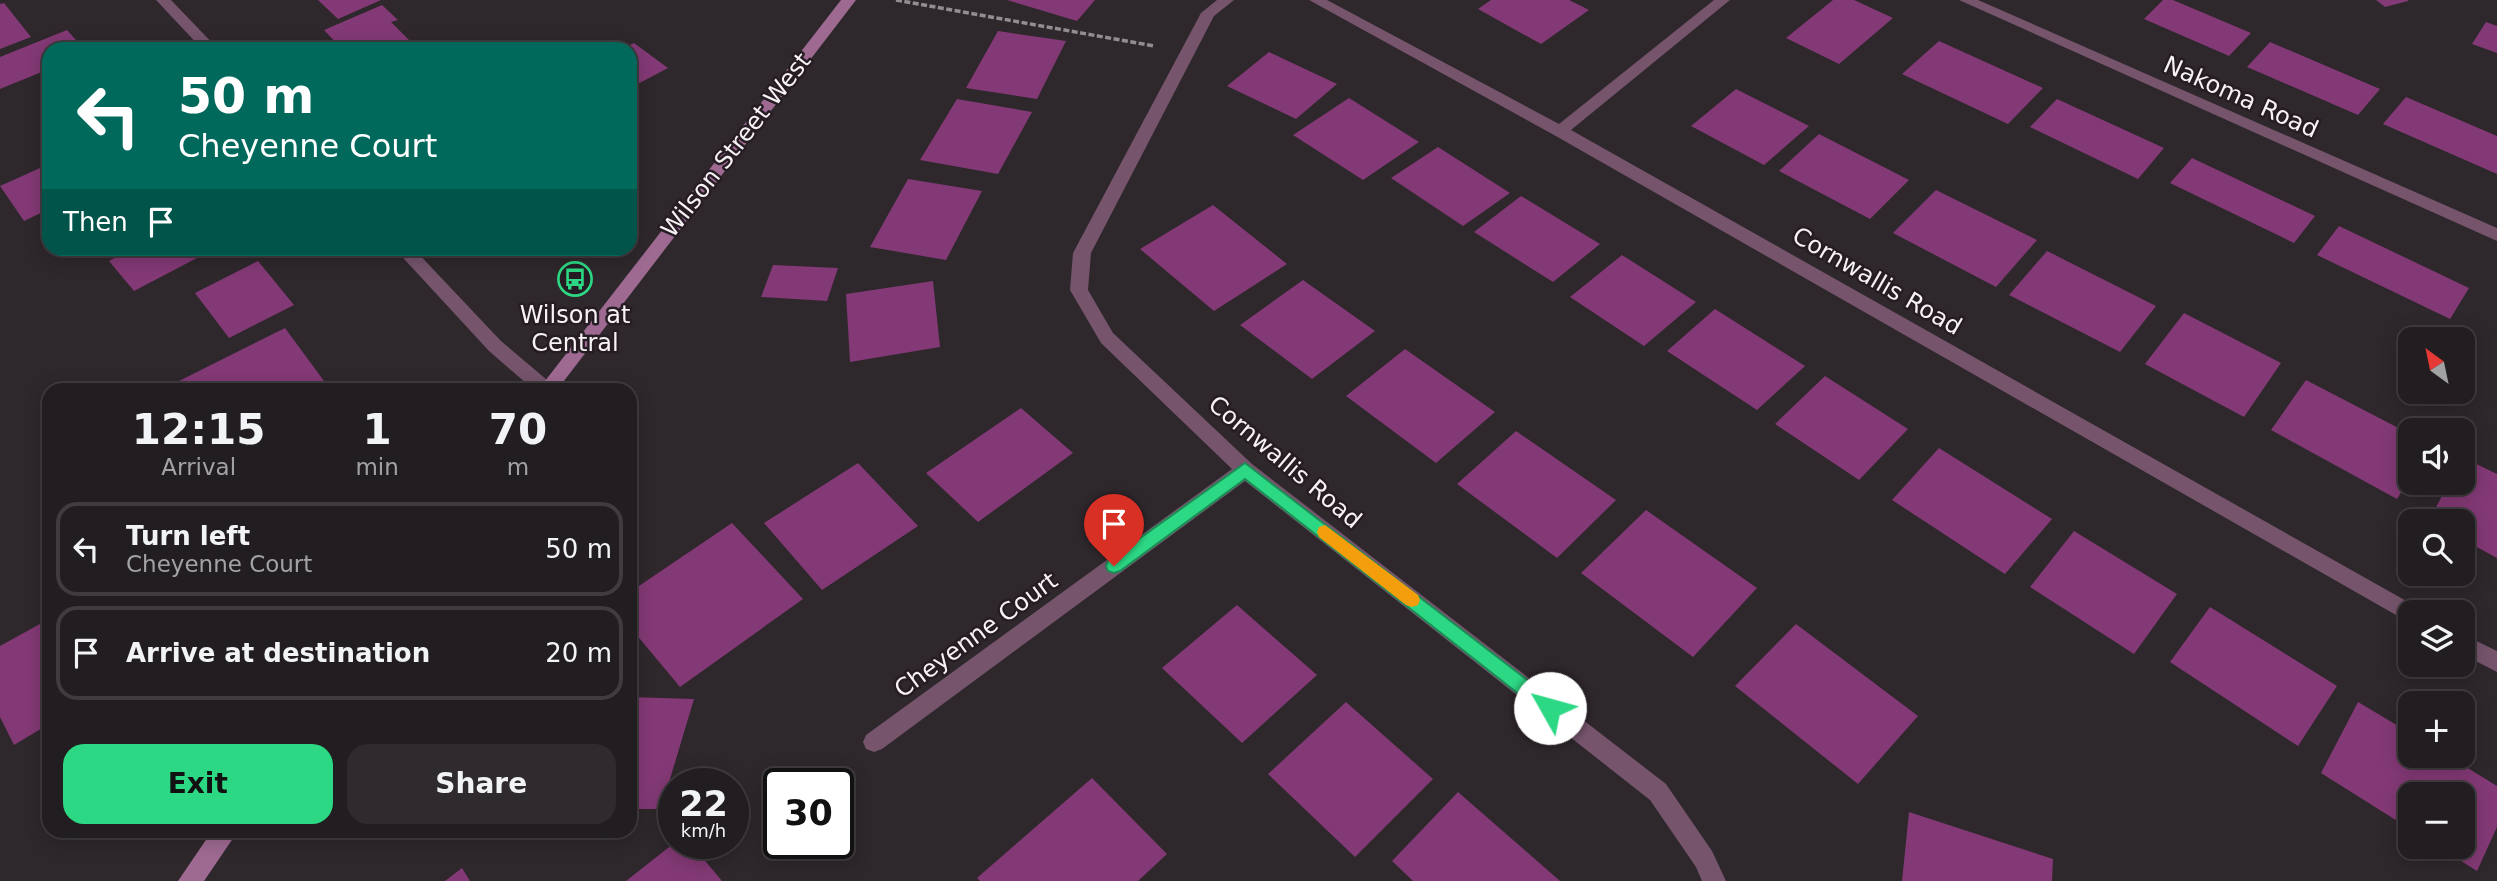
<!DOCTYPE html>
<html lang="en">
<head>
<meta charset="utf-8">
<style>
  body { margin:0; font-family:"DejaVu Sans",sans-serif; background:#2e2a2e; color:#f1f3f6; height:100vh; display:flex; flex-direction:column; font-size:26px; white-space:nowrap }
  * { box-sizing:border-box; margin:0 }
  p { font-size:23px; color:#a2a2a5 }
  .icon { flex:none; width:38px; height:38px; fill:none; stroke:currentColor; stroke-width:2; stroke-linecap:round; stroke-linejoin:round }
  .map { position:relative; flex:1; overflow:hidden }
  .drawer { position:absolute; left:42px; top:383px; width:595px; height:455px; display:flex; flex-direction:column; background:#221d21; border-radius:21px; box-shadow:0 4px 18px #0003,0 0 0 2px #3f3b3f }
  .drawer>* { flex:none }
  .hud { position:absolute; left:42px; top:42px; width:595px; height:214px; border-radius:21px; box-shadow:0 4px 18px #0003,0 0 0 2px #3f3b3f; background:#00695c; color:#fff; overflow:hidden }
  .needle { width:46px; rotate:327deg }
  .controls { position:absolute; left:2398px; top:327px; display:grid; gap:14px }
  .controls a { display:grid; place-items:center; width:77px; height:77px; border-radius:14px; background:#221d21; box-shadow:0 4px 18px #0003,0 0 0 2px #3f3b3f; font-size:35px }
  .speed { position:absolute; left:658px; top:768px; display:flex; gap:14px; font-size:35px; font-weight:700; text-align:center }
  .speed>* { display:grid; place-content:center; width:91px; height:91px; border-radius:50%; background:#221d21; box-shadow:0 4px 18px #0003,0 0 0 2px #3f3b3f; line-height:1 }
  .speed small { font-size:18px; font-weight:400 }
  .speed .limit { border:4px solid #111; border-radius:10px; background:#fff; color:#111 }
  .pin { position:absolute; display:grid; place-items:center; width:60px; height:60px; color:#fff; margin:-72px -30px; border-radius:50% 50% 50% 0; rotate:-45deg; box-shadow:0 0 7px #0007 }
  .pin .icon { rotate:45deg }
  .me { position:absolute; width:77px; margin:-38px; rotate:308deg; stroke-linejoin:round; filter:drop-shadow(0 0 5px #0008) }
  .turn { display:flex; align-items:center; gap:24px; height:147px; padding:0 21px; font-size:32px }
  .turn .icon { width:91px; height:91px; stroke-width:2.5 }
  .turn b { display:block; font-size:49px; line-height:60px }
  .then { display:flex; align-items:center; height:66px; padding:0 21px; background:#0003; gap:14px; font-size:26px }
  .eta { display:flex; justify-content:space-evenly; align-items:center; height:119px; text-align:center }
  .eta b { font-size:42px; font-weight:600; line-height:49px }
  .primary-button { display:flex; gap:14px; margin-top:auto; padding:14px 21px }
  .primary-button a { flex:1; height:80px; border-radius:21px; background:#2dd884; color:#111; font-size:28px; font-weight:600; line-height:80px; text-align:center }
  .primary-button a+a { background:#2e2a2e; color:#f1f3f6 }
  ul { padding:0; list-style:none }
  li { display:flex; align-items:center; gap:21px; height:94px; margin:0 14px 10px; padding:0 7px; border:4px solid #3f3b3f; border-radius:21px }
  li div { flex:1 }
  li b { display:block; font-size:26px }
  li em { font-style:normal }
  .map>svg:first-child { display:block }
  .building { fill:#833975 }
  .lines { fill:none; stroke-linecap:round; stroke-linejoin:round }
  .path { stroke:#938d91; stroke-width:3.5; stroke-dasharray:6 2.5; stroke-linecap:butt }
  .minor { fill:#75546c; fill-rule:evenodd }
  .secondary { fill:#9e6a92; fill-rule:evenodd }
  .route { fill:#2dd884; stroke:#1d8c56; stroke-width:2 }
  .slow { fill:#f59e0b }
  .labels { text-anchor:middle; stroke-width:5; stroke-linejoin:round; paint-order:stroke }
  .street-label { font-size:24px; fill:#f7f2f5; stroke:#251d23 }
  .poi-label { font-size:24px; fill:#f7f2f5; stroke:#251d23 }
</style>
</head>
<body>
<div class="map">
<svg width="2497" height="881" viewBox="0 0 2497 881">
  <rect width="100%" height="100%" fill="#2e272c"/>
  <!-- building -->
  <g class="building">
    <polygon points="318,0 381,0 338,19"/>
    <polygon points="1007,0 1095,0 1077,21"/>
    <polygon points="1491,0 1569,0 1589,10 1541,44 1478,9"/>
    <polygon points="1833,0 1854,0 1893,18 1839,64 1786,38"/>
    <polygon points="2163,0 2173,0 2251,33 2229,56 2144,19"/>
    <polygon points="2376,0 2408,0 2408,1 2385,7"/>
    <polygon points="4,3 31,37 0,49 0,4"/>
    <polygon points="382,5 398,20 391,22 413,44 401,49 352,49 346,43 339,46 324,30"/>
    <polygon points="2486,22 2497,26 2497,53 2472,44"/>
    <polygon points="67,30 84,49 49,49 49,69 0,89 0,57"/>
    <polygon points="998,31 1066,41 1037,99 966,88"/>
    <polygon points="1939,41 2043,88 2008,124 1902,74"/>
    <polygon points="2270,42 2380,89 2358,115 2247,67"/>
    <polygon points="634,43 668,68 630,88 630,49 622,49"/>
    <polygon points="1269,52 1337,84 1296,119 1227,86"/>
    <polygon points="1736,89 1809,126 1764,165 1691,126"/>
    <polygon points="2406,97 2497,136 2497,174 2383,124"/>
    <polygon points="1349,98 1419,142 1363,180 1293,135"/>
    <polygon points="957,99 1032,112 998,174 920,160"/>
    <polygon points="2057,99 2164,148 2138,179 2030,127"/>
    <polygon points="1819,134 1909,180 1870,219 1779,171"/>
    <polygon points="1438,147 1510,193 1463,226 1391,178"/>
    <polygon points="2192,158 2315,216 2294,243 2170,183"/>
    <polygon points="49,164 49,209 24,221 0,186"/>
    <polygon points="908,179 982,191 946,260 870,247"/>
    <polygon points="1936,190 2037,240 1996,287 1893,233"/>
    <polygon points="1521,196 1600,244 1553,282 1474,232"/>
    <polygon points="1213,205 1287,264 1214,311 1140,249"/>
    <polygon points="2339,226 2469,288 2450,319 2317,255"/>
    <polygon points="133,248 216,248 134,291 109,261"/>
    <polygon points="2047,251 2156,306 2120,352 2009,295"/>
    <polygon points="1622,255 1696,302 1644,346 1570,297"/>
    <polygon points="258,261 294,305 229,338 195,293"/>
    <polygon points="773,265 838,268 827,301 761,297"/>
    <polygon points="1303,280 1375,331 1312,379 1240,325"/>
    <polygon points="933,281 940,347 850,362 846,294"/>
    <polygon points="1715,309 1805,366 1757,410 1667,351"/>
    <polygon points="2184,313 2281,363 2244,417 2145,364"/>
    <polygon points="285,328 324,381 306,390 177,390 173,384"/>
    <polygon points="1405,349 1495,412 1436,463 1346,396"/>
    <polygon points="1825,376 1908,429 1859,480 1775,424"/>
    <polygon points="2306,380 2410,434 2410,478 2397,499 2271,430"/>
    <polygon points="1021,408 1073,453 978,522 926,473"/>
    <polygon points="1516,431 1616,500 1557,558 1457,484"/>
    <polygon points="1939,448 2052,519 2005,574 1892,500"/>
    <polygon points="2462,457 2497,474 2497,558 2462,539 2462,522 2428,522 2449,483 2462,483"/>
    <polygon points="858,463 918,526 822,590 764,523"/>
    <polygon points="1646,510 1757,588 1693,657 1581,573"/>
    <polygon points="732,523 803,599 680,687 630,627 630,592"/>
    <polygon points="2074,531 2177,594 2134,654 2030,587"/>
    <polygon points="1237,605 1317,675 1242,743 1162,668"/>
    <polygon points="2210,607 2337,686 2298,746 2170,662"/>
    <polygon points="49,619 49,724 14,745 0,717 0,646"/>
    <polygon points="1796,624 1918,716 1858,784 1735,686"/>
    <polygon points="630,697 694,699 661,809 630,809"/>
    <polygon points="1346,702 1433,779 1355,857 1268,774"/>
    <polygon points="2358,702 2410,733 2410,756 2448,756 2497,786 2497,827 2477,871 2439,847 2462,847 2462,794 2410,794 2410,829 2321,773"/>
    <polygon points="1092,778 1167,854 1138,881 980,881 977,878"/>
    <polygon points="1458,792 1560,881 1413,881 1392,861"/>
    <polygon points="1909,812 2053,859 2052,881 1902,881"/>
    <polygon points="673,844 691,844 722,881 626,881"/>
    <polygon points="462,868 470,881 445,881"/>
  </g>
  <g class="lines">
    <!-- path -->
    <polyline class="path" points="896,0 1154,46"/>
    <!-- minor -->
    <g class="minor">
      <polygon points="156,0 171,0 218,49 202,49"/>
      <polygon points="1217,0 1234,0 1214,16 1091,253 1088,290 1113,333 1252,464 1666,784 1712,851 1726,881 1702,881 1696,867 1650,800 1245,481 882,749 874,752 866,749 863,742 866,735 1232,469 1101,343 1070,290 1073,253 1201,13"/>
      <polygon points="1309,0 1327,0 1559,124 1714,0 1730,0 1571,130 2417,607 2420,612 2410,612 2410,622 2403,619 1554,135"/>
      <polygon points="1959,0 1978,0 2497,228 2497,241"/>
      <polygon points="394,248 413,248 501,341 553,385 555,390 534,390 489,351"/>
      <polygon points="2462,634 2497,651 2497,672 2462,654"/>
    </g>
    <!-- secondary -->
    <g class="secondary">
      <polygon points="841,0 856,0 557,390 538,390"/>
      <polygon points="212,831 238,831 204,881 178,881"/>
    </g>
  </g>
  <!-- route -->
  <polygon class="route" points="1245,463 1556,702 1559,708 1556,713 1550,716 1543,713 1245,479 1120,571 1114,573 1108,571 1106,566 1108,561"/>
  <!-- slow -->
  <polygon class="slow" points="1325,525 1418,595 1420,600 1418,605 1412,607 1406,605 1319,537 1317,532 1319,527"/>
  <!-- icons -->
  <defs>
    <g id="bus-ring" transform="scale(1.75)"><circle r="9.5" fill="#251d23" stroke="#2dd884" stroke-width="1.5"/><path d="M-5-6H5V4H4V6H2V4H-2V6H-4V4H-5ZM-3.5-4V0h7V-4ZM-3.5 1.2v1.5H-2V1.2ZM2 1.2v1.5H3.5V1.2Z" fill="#2dd884"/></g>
  </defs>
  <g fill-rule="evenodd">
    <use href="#bus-ring" x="575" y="279"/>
  </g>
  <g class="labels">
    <!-- street labels -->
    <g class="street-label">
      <text transform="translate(2241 97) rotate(24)" y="8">Nakoma Road</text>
      <text transform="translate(736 145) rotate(-52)" y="8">Wilson Street West</text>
      <text transform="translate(1877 281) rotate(30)" y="8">Cornwallis Road</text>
      <text transform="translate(1285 462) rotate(40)" y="8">Cornwallis Road</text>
      <text transform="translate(976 635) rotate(-36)" y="8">Cheyenne Court</text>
    </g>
    <!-- poi labels -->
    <g class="poi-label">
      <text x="575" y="323">Wilson at<tspan x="575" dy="28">Central</tspan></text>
    </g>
  </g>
</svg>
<div class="controls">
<a><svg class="needle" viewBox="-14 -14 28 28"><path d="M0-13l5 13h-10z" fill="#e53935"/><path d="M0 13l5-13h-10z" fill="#a2a2a5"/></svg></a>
<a><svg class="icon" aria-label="sound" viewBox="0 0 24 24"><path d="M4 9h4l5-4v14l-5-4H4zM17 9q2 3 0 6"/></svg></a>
<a><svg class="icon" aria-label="search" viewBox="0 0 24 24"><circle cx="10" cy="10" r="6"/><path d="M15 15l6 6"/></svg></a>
<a><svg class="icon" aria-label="layers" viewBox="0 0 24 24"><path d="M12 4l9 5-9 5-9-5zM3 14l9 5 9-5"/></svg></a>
<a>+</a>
<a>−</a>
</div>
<div class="speed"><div>22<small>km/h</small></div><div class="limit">30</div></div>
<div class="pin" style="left:1114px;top:566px;background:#d93025"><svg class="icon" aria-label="arrive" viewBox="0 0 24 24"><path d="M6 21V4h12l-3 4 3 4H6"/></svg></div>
<svg class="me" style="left:1550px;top:708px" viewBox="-20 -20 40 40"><circle r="19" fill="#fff"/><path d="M0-13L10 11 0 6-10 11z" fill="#2dd884"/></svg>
<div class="hud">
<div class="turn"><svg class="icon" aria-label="left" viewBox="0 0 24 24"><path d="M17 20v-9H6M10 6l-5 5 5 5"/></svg><div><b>50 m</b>Cheyenne Court</div></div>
<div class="then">Then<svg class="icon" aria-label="arrive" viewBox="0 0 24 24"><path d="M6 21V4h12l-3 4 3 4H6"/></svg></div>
</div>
<section class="drawer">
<div class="eta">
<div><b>12:15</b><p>Arrival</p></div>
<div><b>1</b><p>min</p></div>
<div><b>70</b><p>m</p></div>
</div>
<ul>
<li><svg class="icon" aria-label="left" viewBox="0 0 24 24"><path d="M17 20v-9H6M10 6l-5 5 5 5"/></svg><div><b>Turn left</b><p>Cheyenne Court</p></div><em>50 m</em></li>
<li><svg class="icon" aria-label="arrive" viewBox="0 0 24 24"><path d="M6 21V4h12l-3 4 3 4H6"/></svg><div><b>Arrive at destination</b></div><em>20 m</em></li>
</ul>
<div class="primary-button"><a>Exit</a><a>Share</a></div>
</section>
</div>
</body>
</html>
